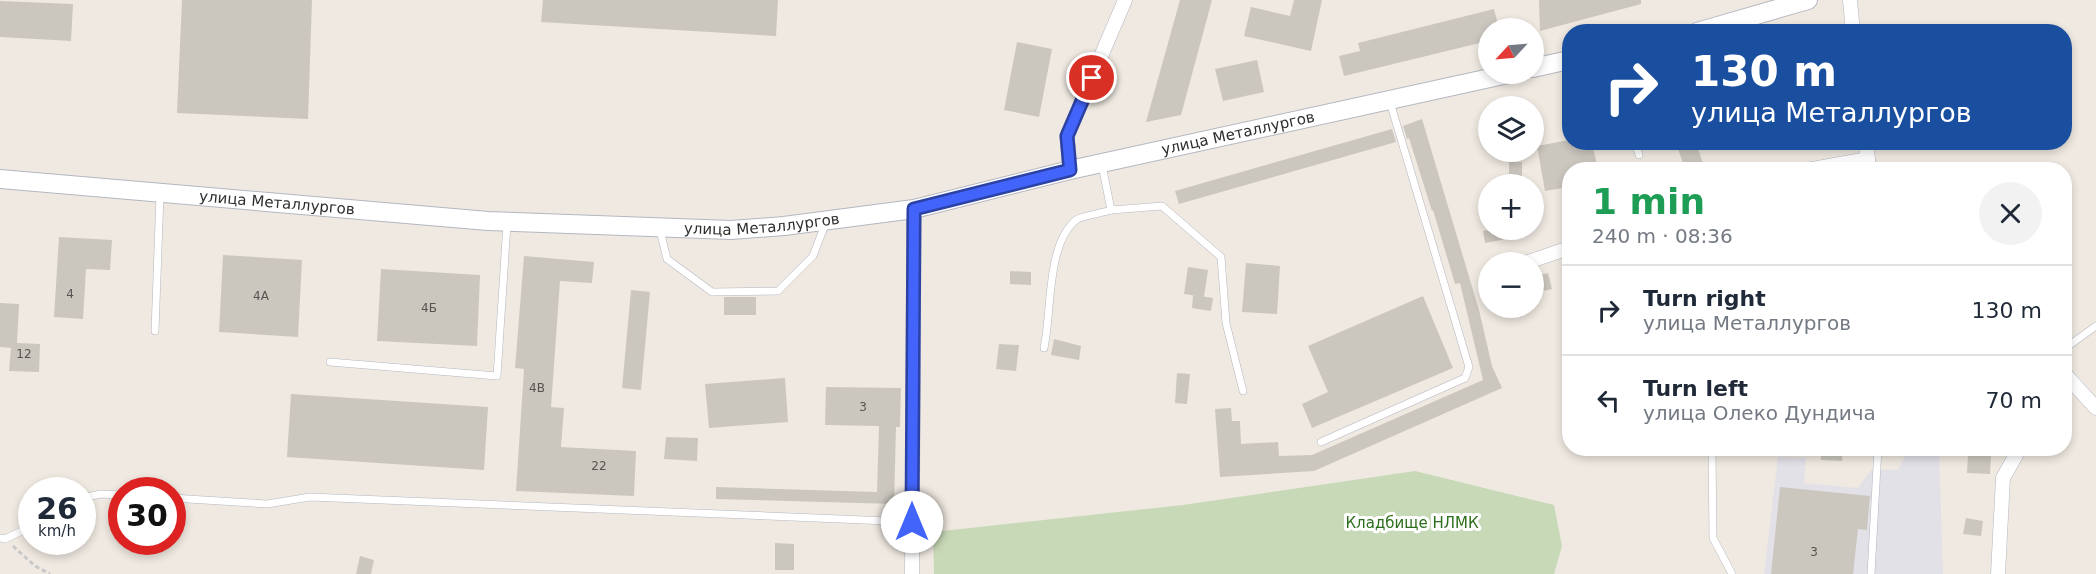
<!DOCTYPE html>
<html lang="en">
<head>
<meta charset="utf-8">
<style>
  body { margin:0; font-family:"DejaVu Sans",sans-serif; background:#f2f2f3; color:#1f2937; height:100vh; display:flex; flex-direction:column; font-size:22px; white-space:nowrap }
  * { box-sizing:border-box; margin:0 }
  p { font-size:20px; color:#747a83 }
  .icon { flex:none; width:33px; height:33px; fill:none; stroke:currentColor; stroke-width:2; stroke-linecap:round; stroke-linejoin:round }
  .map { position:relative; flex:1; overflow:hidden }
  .drawer { position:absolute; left:1562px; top:162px; width:510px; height:294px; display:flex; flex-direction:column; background:#fff; border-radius:24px; box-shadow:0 3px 9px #0003 }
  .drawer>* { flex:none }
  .banner { position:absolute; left:1562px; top:24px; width:510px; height:126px; border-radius:24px; box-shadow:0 3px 9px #0003; background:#1a4fa0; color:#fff; overflow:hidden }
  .needle { width:39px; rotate:244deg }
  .buttons { position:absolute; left:1478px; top:18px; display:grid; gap:12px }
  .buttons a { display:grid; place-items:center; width:66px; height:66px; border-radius:50%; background:#fff; box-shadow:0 3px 9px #0003; font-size:30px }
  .speed { position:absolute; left:18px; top:477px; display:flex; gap:12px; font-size:30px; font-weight:700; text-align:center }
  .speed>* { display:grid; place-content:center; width:78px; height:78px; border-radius:50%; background:#fff; box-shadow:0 3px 9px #0003; line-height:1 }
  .speed small { font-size:15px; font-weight:400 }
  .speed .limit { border:9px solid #d22; background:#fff; color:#111 }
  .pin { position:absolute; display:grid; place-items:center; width:51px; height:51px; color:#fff; margin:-26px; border:3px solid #fff; border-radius:50%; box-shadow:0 2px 6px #0007 }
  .me { position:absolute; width:66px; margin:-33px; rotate:0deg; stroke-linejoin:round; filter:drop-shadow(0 0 4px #0008) }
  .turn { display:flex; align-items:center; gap:21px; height:126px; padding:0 30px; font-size:27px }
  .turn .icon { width:78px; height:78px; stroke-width:2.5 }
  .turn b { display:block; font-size:42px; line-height:51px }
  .round { display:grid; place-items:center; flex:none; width:63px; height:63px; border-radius:32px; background:#f2f2f3 }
  .head { display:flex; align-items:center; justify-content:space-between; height:102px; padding:0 30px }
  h1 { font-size:36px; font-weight:700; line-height:45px; color:#1e9e55 }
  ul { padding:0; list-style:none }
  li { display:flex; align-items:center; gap:18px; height:90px; padding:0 30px; border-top:2px solid #e0e1e3 }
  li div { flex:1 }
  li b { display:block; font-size:22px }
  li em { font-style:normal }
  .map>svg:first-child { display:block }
  .industrial { fill:#e3e1e8 }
  .cemetery { fill:#c8d9b8 }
  .building { fill:#cbc7bf }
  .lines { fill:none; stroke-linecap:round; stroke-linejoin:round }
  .service-casing { stroke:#b4b7c1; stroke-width:8 }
  .minor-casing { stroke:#b4b7c1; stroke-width:15 }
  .secondary-casing { stroke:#b4b7c1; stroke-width:20 }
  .path { stroke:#c9c9c9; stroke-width:3; stroke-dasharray:4.5 3; stroke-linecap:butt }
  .service { stroke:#fff; stroke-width:7 }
  .minor { stroke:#fff; stroke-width:14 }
  .secondary { stroke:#fff; stroke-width:18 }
  .route-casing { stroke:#2b41a3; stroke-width:15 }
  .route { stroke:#4264fb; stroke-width:10 }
  .labels { text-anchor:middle; stroke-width:6; stroke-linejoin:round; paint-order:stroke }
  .number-label { font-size:12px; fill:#555452 }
  .street-label { font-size:15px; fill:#2e2e2e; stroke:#fff }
  .park-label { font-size:15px; fill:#2c6e1b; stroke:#fff }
</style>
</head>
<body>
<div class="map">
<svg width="2096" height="574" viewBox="0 0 2096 574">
  <rect width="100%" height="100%" fill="#efe9e1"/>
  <!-- industrial -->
  <polygon class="industrial" points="1909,449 1939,449 1943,574 1764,574 1778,457 1806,458 1804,483 1858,488 1871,470 1898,470"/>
  <!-- cemetery -->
  <polygon class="cemetery" points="1415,471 1554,505 1562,546 1554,574 934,574 933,532 1183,505"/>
  <!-- building -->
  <g class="building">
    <polygon points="182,0 312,0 308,119 177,113"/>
    <polygon points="543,0 778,0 776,36 541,22"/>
    <polygon points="1180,0 1212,0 1181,115 1146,122"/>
    <polygon points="1294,0 1322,0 1311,51 1244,36 1251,7 1290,16"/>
    <polygon points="1539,0 1641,0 1641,4 1540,31"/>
    <polygon points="0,1 73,4 71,41 0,37"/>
    <polygon points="1494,9 1499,28 1488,28 1488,41 1344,76 1339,56 1360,51 1358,43"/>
    <polygon points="1017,42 1052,49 1039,117 1004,110"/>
    <polygon points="1257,60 1264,92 1223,101 1215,69"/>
    <polygon points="1422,119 1479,310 1492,366 1502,388 1314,471 1220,477 1215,409 1231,408 1232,421 1240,421 1241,444 1278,442 1279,456 1312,455 1483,380 1460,283 1455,284 1433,210 1432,211 1409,138 1407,139 1403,126"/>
    <polygon points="1392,129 1396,142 1179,204 1175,191"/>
    <polygon points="1569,140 1569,142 1592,142 1598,170 1569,170 1569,187 1545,191 1537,146"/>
    <polygon points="1676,142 1696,142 1705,170 1685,170"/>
    <rect x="1509" y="162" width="13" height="22"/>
    <polygon points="1490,230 1522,230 1522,236 1485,243 1483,231"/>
    <polygon points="59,237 112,240 110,270 86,269 83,319 54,317"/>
    <polygon points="223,255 302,260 298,337 219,332"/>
    <polygon points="524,256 594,262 592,283 560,281 551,407 564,408 561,447 636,451 634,496 516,491 524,369 515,368"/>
    <polygon points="1246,263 1280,266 1277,314 1242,312"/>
    <polygon points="1188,267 1208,270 1204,297 1184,294"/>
    <polygon points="381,269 480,275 477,346 377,341"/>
    <polygon points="1010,271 1031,272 1031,285 1010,284"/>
    <polygon points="1548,273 1552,289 1533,293 1533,277"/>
    <polygon points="631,290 650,292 641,390 622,388"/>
    <polygon points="1193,295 1213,298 1211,311 1192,308"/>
    <polygon points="1423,296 1453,368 1312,428 1302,404 1328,392 1308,346"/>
    <rect x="724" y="297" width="32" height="18"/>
    <polygon points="0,303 19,304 17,343 40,344 39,372 9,371 11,348 0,347"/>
    <polygon points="1054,339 1081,346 1079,360 1051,355"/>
    <polygon points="999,344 1019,345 1016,371 996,369"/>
    <polygon points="1177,373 1190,374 1187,404 1175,403"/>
    <polygon points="785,378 788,422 709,428 705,384"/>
    <polygon points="826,387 901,388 900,427 896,427 894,504 716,499 716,487 877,492 879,426 825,425"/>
    <polygon points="291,394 488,407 484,470 287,457"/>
    <polygon points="666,437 698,438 697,461 664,459"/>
    <polygon points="1821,448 1843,448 1842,461 1821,460"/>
    <polygon points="1968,454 1991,456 1990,474 1967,473"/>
    <polygon points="1780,487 1870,496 1867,530 1858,529 1853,574 1771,574"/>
    <polygon points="1966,518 1983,521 1981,536 1963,534"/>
    <polygon points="775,543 794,544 794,570 775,570"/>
    <polygon points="360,556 374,560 371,574 356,574"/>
  </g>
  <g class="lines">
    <!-- service casing -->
    <g class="service-casing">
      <g id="service">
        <polyline points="1635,142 1639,155"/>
        <polyline points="1102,165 1111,210 1162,206 1221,257 1226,323 1243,391"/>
        <polyline points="660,230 667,259 712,292 778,291 813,256 826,222"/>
        <polyline points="155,331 160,195"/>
        <path d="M1044,348c8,-36 2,-103 32,-128 5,-4 27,-7 35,-10"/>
        <polyline points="2064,349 2096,326"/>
        <polyline points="330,362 497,376 507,224"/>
        <polyline points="1321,442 1465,378 1469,367 1390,102"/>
        <polyline points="1712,448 1713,538 1732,574"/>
        <polyline points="82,498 101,494 122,495"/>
        <polyline points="172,498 267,504 310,497 912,522"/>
        <polyline points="0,538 5,539 32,526"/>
        <polyline points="1871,574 1878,448"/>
      </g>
    </g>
    <!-- minor casing -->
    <g class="minor-casing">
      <g id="minor">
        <polyline points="1850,0 1853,32"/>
        <polyline points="1866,142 1869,170"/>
        <polyline points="1070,170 1067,136 1125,0"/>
        <polyline points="1807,170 1868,159"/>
        <polyline points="1528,262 1569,248"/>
        <polyline points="2064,373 2096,408"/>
        <polyline points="912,574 914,209"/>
        <polyline points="1998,574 2003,478 2016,455 2017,448"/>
      </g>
    </g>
    <!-- secondary casing -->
    <g class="secondary-casing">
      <g id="secondary">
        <polyline points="1697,32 1808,0"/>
        <polyline points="1533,68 1569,60"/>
        <path id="s1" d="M0,179l488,42 243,9 53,-4 130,-17 156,-39 438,-96"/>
      </g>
    </g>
    <!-- path -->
    <polyline class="path" points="13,546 35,566 50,574"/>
    <!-- service -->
    <use href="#service" class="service"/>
    <!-- minor -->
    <use href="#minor" class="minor"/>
    <!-- secondary -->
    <use href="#secondary" class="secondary"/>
  </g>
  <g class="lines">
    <!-- route casing -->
    <g class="route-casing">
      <polyline id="route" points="912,522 914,209 1070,170 1067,136 1092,78"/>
    </g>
    <!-- route -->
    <use href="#route" class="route"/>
  </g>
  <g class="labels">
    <!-- number labels -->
    <g class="number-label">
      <text x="70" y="298">4</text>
      <text x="261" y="300">4А</text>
      <text x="429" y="312">4Б</text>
      <text x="24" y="358">12</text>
      <text x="537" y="392">4В</text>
      <text x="863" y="411">3</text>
      <text x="599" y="470">22</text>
      <text x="1814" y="556">3</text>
    </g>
    <!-- street labels -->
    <g class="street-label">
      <text dy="5" stroke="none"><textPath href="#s1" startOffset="1250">улица Металлургов</textPath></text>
      <text dy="5" stroke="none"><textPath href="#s1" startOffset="278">улица Металлургов</textPath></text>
      <text dy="5" stroke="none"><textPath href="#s1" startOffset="764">улица Металлургов</textPath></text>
    </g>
    <!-- park labels -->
    <g class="park-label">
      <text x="1412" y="528">Кладбище НЛМК</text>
    </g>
  </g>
</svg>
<div class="buttons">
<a><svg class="needle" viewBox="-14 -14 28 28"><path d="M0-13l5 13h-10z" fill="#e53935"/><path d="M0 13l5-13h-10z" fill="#747a83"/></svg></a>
<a><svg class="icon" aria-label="layers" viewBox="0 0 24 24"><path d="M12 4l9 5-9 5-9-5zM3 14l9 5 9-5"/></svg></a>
<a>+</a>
<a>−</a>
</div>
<div class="speed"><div>26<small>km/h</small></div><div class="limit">30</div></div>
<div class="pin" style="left:1092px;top:78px;background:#d93025"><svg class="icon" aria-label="arrive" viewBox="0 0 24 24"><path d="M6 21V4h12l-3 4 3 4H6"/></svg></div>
<svg class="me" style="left:912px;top:522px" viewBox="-20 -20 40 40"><circle r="19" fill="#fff"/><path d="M0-13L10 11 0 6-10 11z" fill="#4264fb"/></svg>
<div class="banner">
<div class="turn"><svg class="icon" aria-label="right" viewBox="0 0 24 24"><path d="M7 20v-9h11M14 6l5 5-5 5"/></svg><div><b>130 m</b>улица Металлургов</div></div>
</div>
<section class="drawer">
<div class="head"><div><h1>1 min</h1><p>240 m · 08:36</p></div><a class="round"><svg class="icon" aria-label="close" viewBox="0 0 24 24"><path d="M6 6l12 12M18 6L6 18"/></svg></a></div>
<ul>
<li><svg class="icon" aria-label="right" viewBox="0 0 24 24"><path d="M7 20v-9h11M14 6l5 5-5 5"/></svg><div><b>Turn right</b><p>улица Металлургов</p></div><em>130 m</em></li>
<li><svg class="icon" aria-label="left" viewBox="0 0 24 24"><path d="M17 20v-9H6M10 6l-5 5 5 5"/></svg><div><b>Turn left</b><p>улица Олеко Дундича</p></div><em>70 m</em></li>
</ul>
</section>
</div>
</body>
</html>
